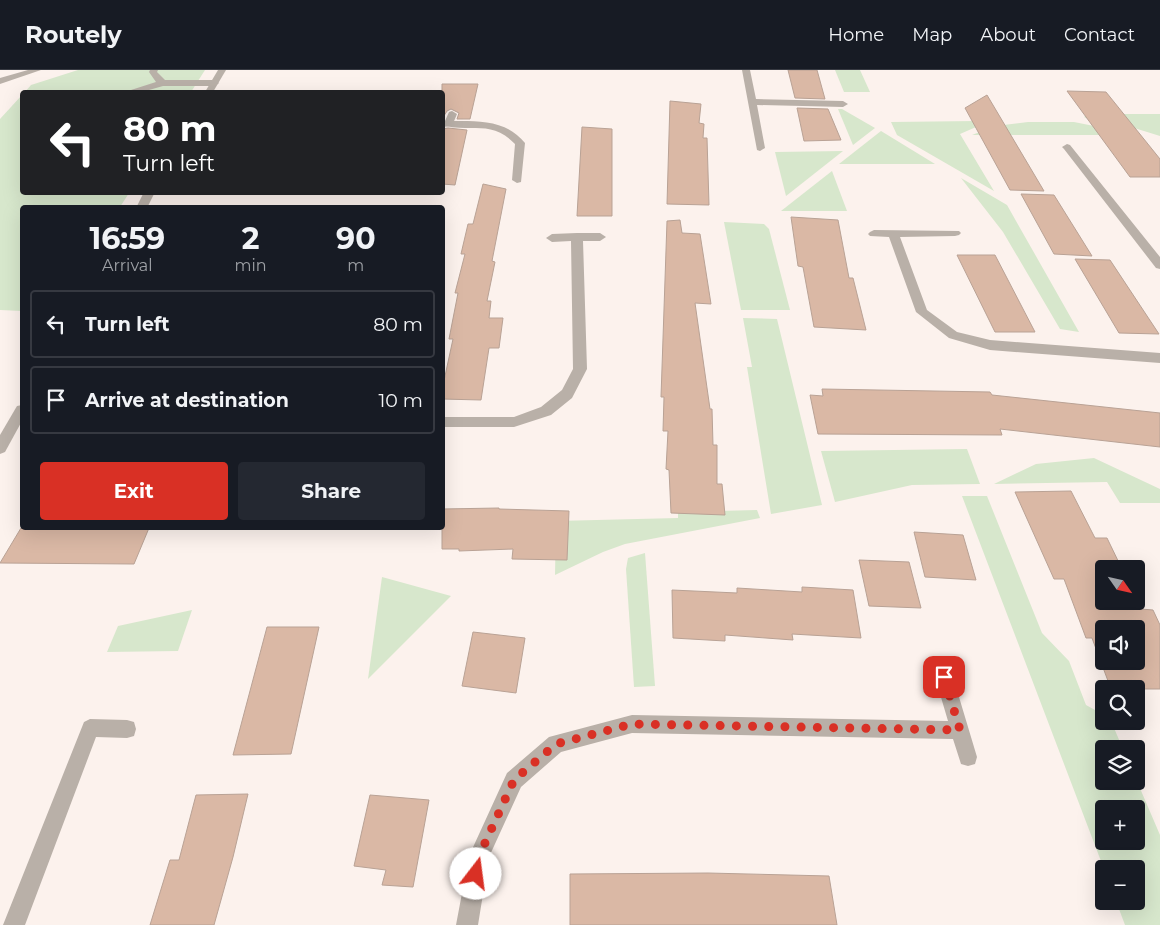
<!DOCTYPE html>
<html lang="en">
<head>
<meta charset="utf-8">
<style>
  body { margin:0; font-family:Montserrat,sans-serif; background:#242831; color:#f1f3f6; height:100vh; display:flex; flex-direction:column; font-size:19px; white-space:nowrap }
  * { box-sizing:border-box; margin:0 }
  p { font-size:16px; color:#9ea1a6 }
  .icon { flex:none; width:28px; height:28px; fill:none; stroke:currentColor; stroke-width:2; stroke-linecap:round; stroke-linejoin:round }
  .map { position:relative; flex:1; overflow:hidden }
  .details { position:absolute; left:20px; top:135px; width:425px; height:325px; display:flex; flex-direction:column; background:#171b24; border-radius:5px; box-shadow:0 5px 20px #0002 }
  .details>* { flex:none }
  .banner { position:absolute; left:20px; top:20px; width:425px; height:105px; border-radius:5px; box-shadow:0 5px 20px #0002; background:#202124; color:#fff; overflow:hidden }
  .needle { width:32px; rotate:124deg }
  .tools { position:absolute; left:1095px; top:490px; display:grid; gap:10px }
  .tools a { display:grid; place-items:center; width:50px; height:50px; border-radius:5px; background:#171b24; box-shadow:0 5px 20px #0002; font-size:25px }
  .pin { position:absolute; display:grid; place-items:center; width:42px; height:42px; color:#fff; margin:-21px; border-radius:10px; box-shadow:0 2px 8px #0006 }
  .me { position:absolute; width:55px; margin:-28px; rotate:15deg; stroke-linejoin:round; filter:drop-shadow(0 0 4px #0008) }
  .turn { display:flex; align-items:center; gap:18px; height:105px; padding:0 20px; font-size:22px }
  .turn .icon { width:65px; height:65px; stroke-width:2.5 }
  .turn b { display:block; font-size:35px; line-height:42px }
  .eta { display:flex; justify-content:space-evenly; align-items:center; height:85px; text-align:center }
  .eta b { font-size:30px; font-weight:700; line-height:35px }
  .action { display:flex; gap:10px; margin-top:auto; padding:10px 20px }
  .action a { flex:1; height:58px; border-radius:5px; background:#d93025; color:#fff; font-size:20px; font-weight:700; line-height:58px; text-align:center }
  .action a+a { background:#242831; color:#f1f3f6 }
  ul { padding:0; list-style:none }
  li { display:flex; align-items:center; gap:15px; height:68px; margin:0 10px 8px; padding:0 10px; border:2px solid #363941; border-radius:5px }
  li div { flex:1 }
  li b { display:block; font-size:19px }
  li em { font-style:normal }
  header { display:flex; align-items:center; gap:30px; box-sizing:border-box; height:70px; padding:0 25px; background:#171b24; border-bottom:1px solid #363941 }
  header strong { font-size:24px }
  nav { display:flex; gap:28px; margin-inline-start:auto; font-size:18px }
  .map>svg:first-child { display:block }
  .green { fill:#d7e7cc; fill-rule:evenodd }
  .building { fill:#dab8a5; stroke:#b9a295; fill-rule:evenodd }
  .lines { fill:none; stroke-linecap:round; stroke-linejoin:round }
  .lane { fill:#b9b0a8; fill-rule:evenodd }
  .street { fill:#b9b0a8; fill-rule:evenodd }
  .route { stroke:#d93025; stroke-width:9; stroke-dasharray:0 16.2 }
</style>
</head>
<body>
<header>
<strong>Routely</strong>
<nav><a>Home</a><a>Map</a><a>About</a><a>Contact</a></nav>
</header>
<div class="map">
<svg width="1160" height="855" viewBox="0 0 1160 855">
  <rect width="100%" height="100%" fill="#fcf2ed"/>
  <!-- green -->
  <g class="green">
    <polygon points="78,0 205,0 191,22 25,22 31,15"/>
    <polygon points="835,0 860,0 870,22 844,22"/>
    <polygon points="22,25 22,122 129,123 120,137 22,138 22,241 0,240 0,49"/>
    <polygon points="838,39 842,39 875,58 853,75"/>
    <polygon points="1088,44 1160,44 1160,66 1131,57 1090,50 1084,47"/>
    <polygon points="976,51 983,54 960,64 994,121 897,65 891,52"/>
    <polygon points="1028,52 1074,52 1139,65 972,65 995,56"/>
    <polygon points="881,61 935,94 839,94"/>
    <polygon points="843,81 786,126 775,82"/>
    <polygon points="832,101 847,141 781,141"/>
    <polygon points="961,108 1007,135 1079,262 1060,259 1003,162"/>
    <polygon points="724,152 764,154 769,159 790,240 741,240"/>
    <polygon points="743,248 777,249 822,435 771,444 747,297 752,297"/>
    <polygon points="967,379 980,414 912,415 835,432 821,381"/>
    <polygon points="1094,388 1160,419 1160,433 1120,433 1107,412 994,414 1036,394"/>
    <path d="M962,426h25l55,137 27,28 17,44 18,10v6h7l12,28h-19v32h32v-2l24,56v90h-35l-9,-24h20v-32h-32zM1104,739h32v32h-32z"/>
    <polygon points="757,440 760,448 625,474 603,482 555,505 556,451 678,448 678,442"/>
    <polygon points="645,483 655,616 634,617 626,499 628,488"/>
    <polygon points="382,507 451,526 368,609"/>
    <polygon points="192,540 178,581 107,582 118,556"/>
  </g>
  <!-- building -->
  <g class="building">
    <polygon points="788,0 817,0 825,29 795,28"/>
    <polygon points="442,14 478,14 470,49 457,49 459,43 451,39 447,41 442,49"/>
    <polygon points="1067,21 1106,22 1160,89 1160,107 1130,107"/>
    <polygon points="987,25 1044,121 1010,120 965,38"/>
    <polygon points="670,31 701,34 699,53 704,54 703,68 707,68 709,135 667,134"/>
    <polygon points="797,38 828,39 841,70 804,71"/>
    <polygon points="582,57 612,59 612,146 577,146"/>
    <polygon points="448,58 467,60 455,115 442,114 442,59"/>
    <polygon points="483,114 506,119 492,191 495,192 487,231 491,231 489,248 503,248 499,278 489,278 481,330 442,329 442,320 453,269 449,269 458,223 455,223 465,184 461,184 468,154 473,154"/>
    <polygon points="1021,124 1054,125 1092,186 1054,184"/>
    <polygon points="791,147 838,150 849,208 853,208 866,260 814,257 803,197 798,196"/>
    <polygon points="680,150 682,163 700,164 711,234 695,233 710,339 712,339 713,375 717,375 717,414 722,414 725,445 671,443 669,400 666,399 668,361 663,361 664,327 661,327 667,151"/>
    <polygon points="957,185 995,185 1035,262 995,262"/>
    <polygon points="1075,189 1110,190 1159,264 1119,263"/>
    <polygon points="822,319 990,322 992,325 1160,343 1160,377 1000,359 1002,365 818,364 810,325 823,326"/>
    <path d="M1071,421l24,47h12l15,31h-18v32h32v-2l5,10 12,1 7,15v64h-49l-19,-51h-6l-22,-59h-10l-39,-87zM1104,559h32v32h-32z"/>
    <polygon points="499,438 499,439 569,441 567,490 512,489 513,479 459,481 459,479 442,479 442,439"/>
    <polygon points="21,458 149,458 134,494 0,493"/>
    <polygon points="914,462 963,465 976,510 925,507"/>
    <polygon points="859,490 909,492 921,538 869,536"/>
    <polygon points="802,517 853,520 861,568 792,564 793,570 725,565 725,571 673,568 672,520 737,523 737,518 802,522"/>
    <polygon points="267,557 319,557 291,684 233,685"/>
    <polygon points="473,562 525,568 516,623 462,616"/>
    <polygon points="248,724 233,787 214,855 150,855 170,790 179,790 196,725"/>
    <polygon points="370,725 429,730 413,817 382,815 386,800 354,796"/>
    <polygon points="708,803 829,806 837,855 570,855 570,804"/>
  </g>
  <g class="lines">
    <!-- lane -->
    <g class="lane">
      <polygon points="150,0 158,0 157,2 165,10 215,10 219,13 215,16 163,16 142,22 130,22 131,20 156,12 149,2"/>
      <path d="M449,51c28,0 57,-2 76,22l-4,39 -4,1 -5,-3 3,-36c-23,-24 -42,-12 -69,-18l-2,-2z"/>
    </g>
    <!-- street -->
    <g class="street">
      <polygon points="28,0 41,0 0,14 0,8"/>
      <polygon points="218,0 226,0 213,22 205,22"/>
      <polygon points="742,0 750,0 756,29 843,31 848,34 843,37 757,35 765,78 760,81 757,80"/>
      <polygon points="452,41 457,44 452,56 442,57 442,51 445,51 449,42"/>
      <polygon points="1067,74 1070,75 1160,187 1160,199 1156,198 1064,79 1062,77"/>
      <polygon points="144,122 155,122 147,138 136,138"/>
      <polygon points="874,160 959,161 961,163 959,165 955,166 900,167 927,240 957,262 990,270 1160,283 1160,293 990,280 949,268 916,242 889,167 870,166 868,164 870,162"/>
      <polygon points="577,163 600,163 606,167 600,171 583,171 587,299 572,328 551,345 514,357 442,357 442,347 514,347 541,337 562,320 573,299 571,171 552,172 546,168 552,164"/>
      <polygon points="22,335 22,351 5,382 0,384 0,365 17,336"/>
      <polygon points="944,598 950,601 953,607 977,687 975,694 968,696 961,694 953,669 632,663 561,682 521,717 489,787 478,855 456,855 469,786 507,703 549,667 632,645 948,651 935,607 938,601"/>
      <polygon points="90,649 127,650 134,652 136,659 134,666 127,668 96,667 25,855 3,855 84,652"/>
    </g>
  </g>
  <g class="lines">
    <!-- route -->
    <polyline class="route" points="476,804 479,786 514,710 556,674 632,654 960,660 944,607"/>
  </g>
</svg>
<div class="tools">
<a><svg class="needle" viewBox="-14 -14 28 28"><path d="M0-13l5 13h-10z" fill="#e53935"/><path d="M0 13l5-13h-10z" fill="#9ea1a6"/></svg></a>
<a><svg class="icon" aria-label="sound" viewBox="0 0 24 24"><path d="M4 9h4l5-4v14l-5-4H4zM17 9q2 3 0 6"/></svg></a>
<a><svg class="icon" aria-label="search" viewBox="0 0 24 24"><circle cx="10" cy="10" r="6"/><path d="M15 15l6 6"/></svg></a>
<a><svg class="icon" aria-label="layers" viewBox="0 0 24 24"><path d="M12 4l9 5-9 5-9-5zM3 14l9 5 9-5"/></svg></a>
<a>+</a>
<a>−</a>
</div>
<div class="pin" style="left:944px;top:607px;background:#d93025"><svg class="icon" aria-label="arrive" viewBox="0 0 24 24"><path d="M6 21V4h12l-3 4 3 4H6"/></svg></div>
<svg class="me" style="left:476px;top:804px" viewBox="-20 -20 40 40"><circle r="19" fill="#fff"/><path d="M0-13L10 11 0 6-10 11z" fill="#d93025"/></svg>
<div class="banner">
<div class="turn"><svg class="icon" aria-label="left" viewBox="0 0 24 24"><path d="M17 20v-9H6M10 6l-5 5 5 5"/></svg><div><b>80 m</b>Turn left</div></div>
</div>
<section class="details">
<div class="eta">
<div><b>16:59</b><p>Arrival</p></div>
<div><b>2</b><p>min</p></div>
<div><b>90</b><p>m</p></div>
</div>
<ul>
<li><svg class="icon" aria-label="left" viewBox="0 0 24 24"><path d="M17 20v-9H6M10 6l-5 5 5 5"/></svg><div><b>Turn left</b></div><em>80 m</em></li>
<li><svg class="icon" aria-label="arrive" viewBox="0 0 24 24"><path d="M6 21V4h12l-3 4 3 4H6"/></svg><div><b>Arrive at destination</b></div><em>10 m</em></li>
</ul>
<div class="action"><a>Exit</a><a>Share</a></div>
</section>
</div>
</body>
</html>
